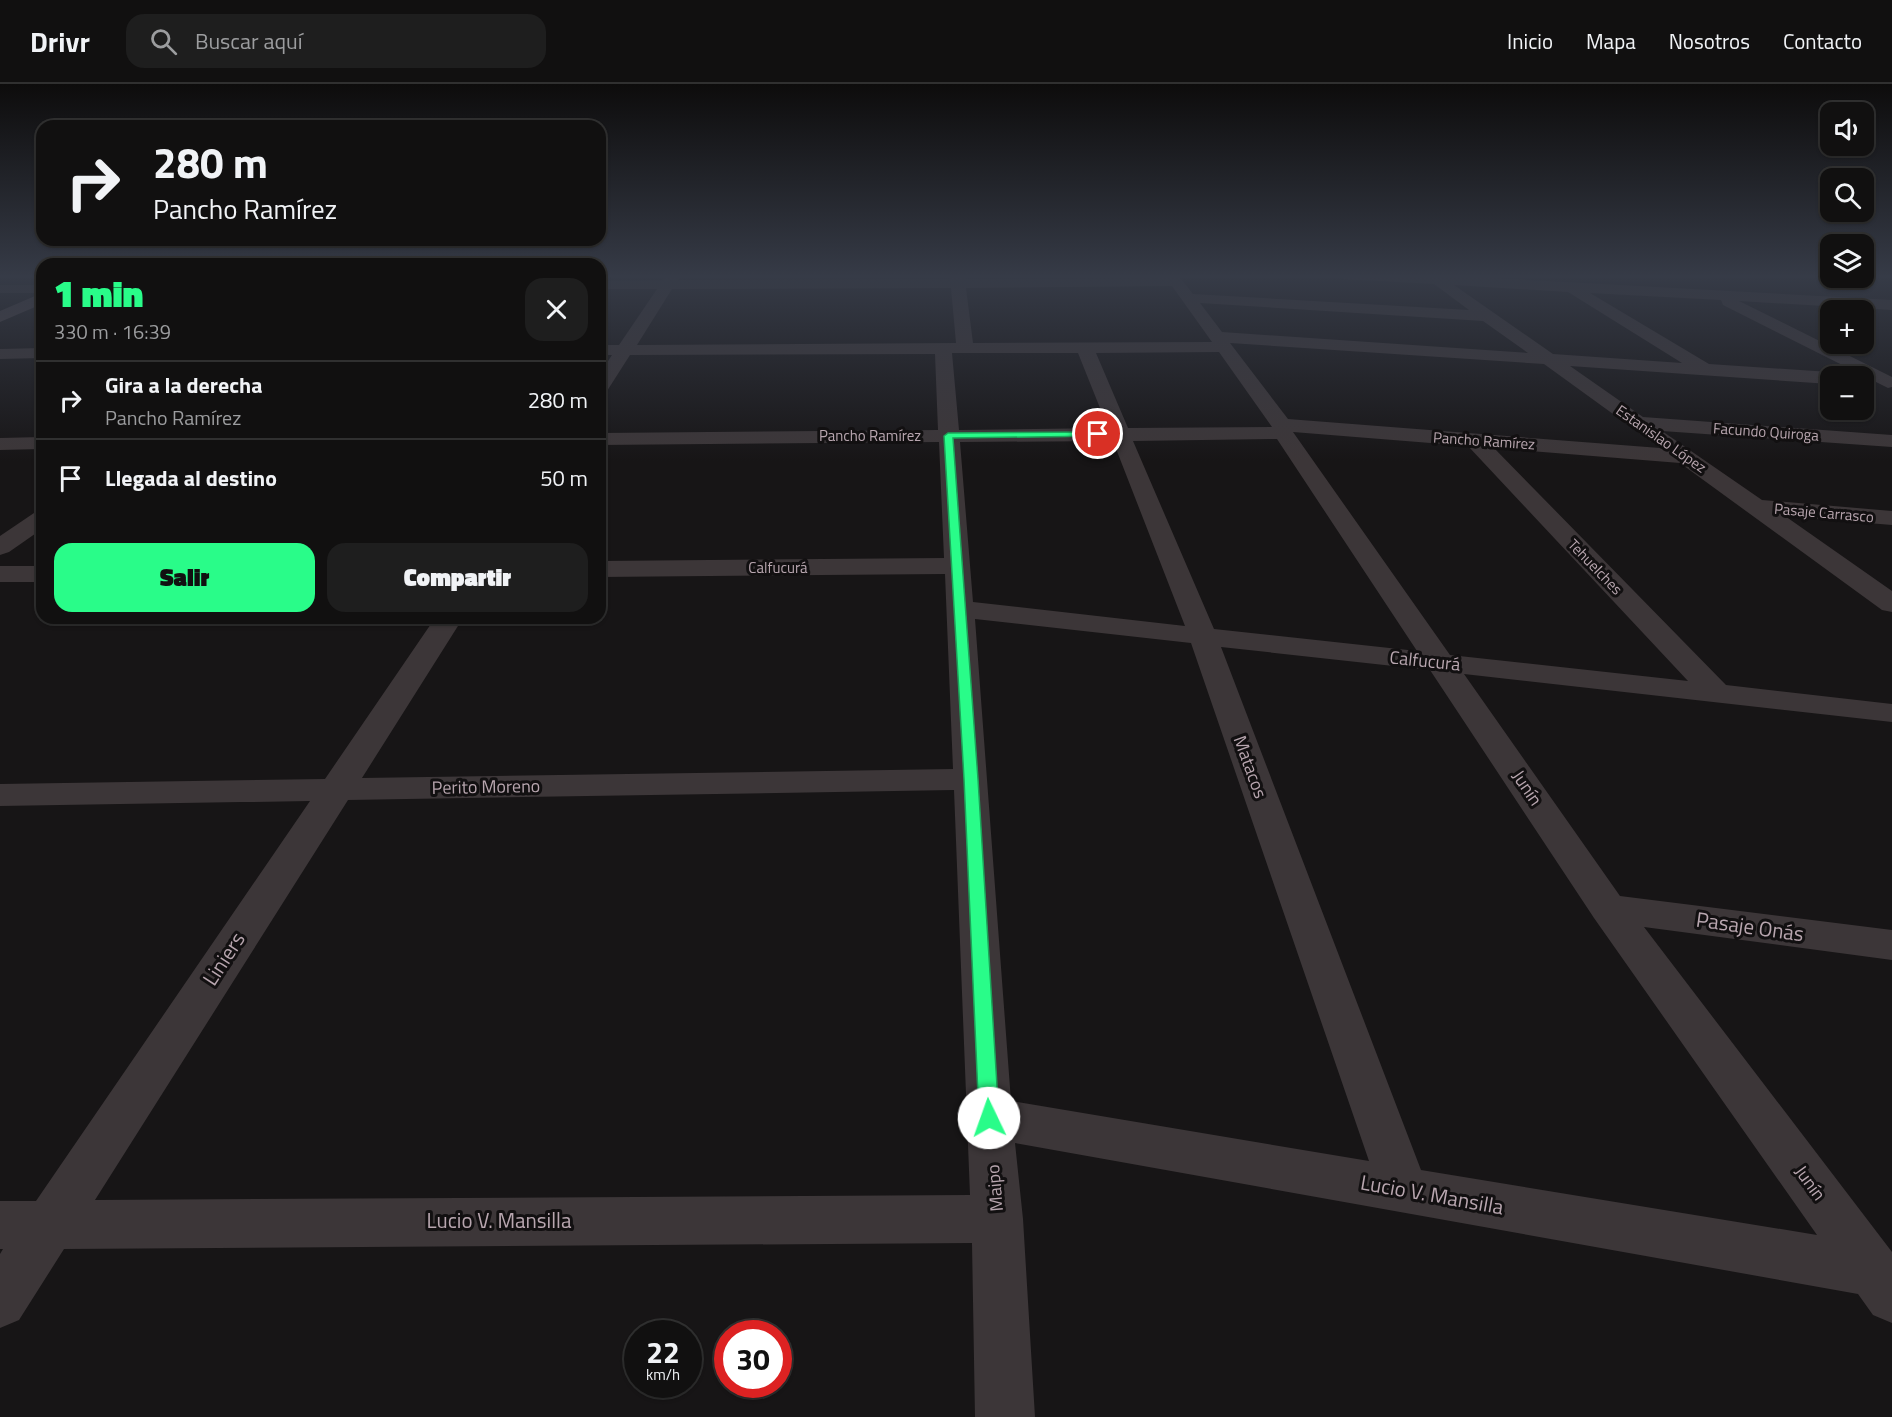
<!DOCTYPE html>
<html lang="es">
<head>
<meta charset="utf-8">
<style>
  body { margin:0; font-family:"Titillium Web",sans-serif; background:#1e1e1e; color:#f1f3f6; height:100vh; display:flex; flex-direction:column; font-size:22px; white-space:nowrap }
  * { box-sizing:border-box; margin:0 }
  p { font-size:20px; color:#9c9d9f }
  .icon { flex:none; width:33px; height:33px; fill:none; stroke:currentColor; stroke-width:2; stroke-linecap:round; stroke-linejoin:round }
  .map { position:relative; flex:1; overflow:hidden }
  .side { position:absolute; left:36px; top:174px; width:570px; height:366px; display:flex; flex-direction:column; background:#111010; border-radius:18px; box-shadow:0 2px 4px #0004,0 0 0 2px #303030 }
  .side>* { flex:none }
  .guide { position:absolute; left:36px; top:36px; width:570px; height:126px; border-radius:18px; box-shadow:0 2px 4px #0004,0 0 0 2px #303030; background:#111010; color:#f1f3f6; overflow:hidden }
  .buttons { position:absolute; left:1820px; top:18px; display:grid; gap:12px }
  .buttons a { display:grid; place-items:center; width:54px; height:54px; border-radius:12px; background:#111010; box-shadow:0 2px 4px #0004,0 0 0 2px #303030; font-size:30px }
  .speed { position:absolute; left:624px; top:1236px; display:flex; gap:12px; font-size:30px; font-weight:700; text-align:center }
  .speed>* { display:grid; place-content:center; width:78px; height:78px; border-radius:50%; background:#111010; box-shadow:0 2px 4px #0004,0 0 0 2px #303030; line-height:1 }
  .speed small { font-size:15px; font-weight:400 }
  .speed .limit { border:9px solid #d22; background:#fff; color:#111 }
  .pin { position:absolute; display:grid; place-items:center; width:51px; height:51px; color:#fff; margin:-26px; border:3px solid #fff; border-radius:50%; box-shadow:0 2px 6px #0007 }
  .me { position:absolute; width:66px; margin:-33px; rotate:357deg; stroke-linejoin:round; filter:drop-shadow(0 0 4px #0008) }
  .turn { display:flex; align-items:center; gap:21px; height:126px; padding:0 18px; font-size:27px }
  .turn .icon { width:78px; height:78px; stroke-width:2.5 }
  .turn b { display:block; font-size:42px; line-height:51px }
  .round { display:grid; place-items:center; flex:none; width:63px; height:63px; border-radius:18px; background:#1e1e1e }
  .headline { display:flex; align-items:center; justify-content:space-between; height:102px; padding:0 18px }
  h1 { font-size:36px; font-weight:800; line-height:45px; color:#29fc89 }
  .button { display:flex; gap:12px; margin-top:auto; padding:12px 18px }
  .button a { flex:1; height:69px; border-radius:18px; background:#29fc89; color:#111; font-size:24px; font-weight:800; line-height:69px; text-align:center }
  .button a+a { background:#1e1e1e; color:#f1f3f6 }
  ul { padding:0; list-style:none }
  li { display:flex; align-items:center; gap:18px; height:78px; padding:0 18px; border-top:2px solid #303030 }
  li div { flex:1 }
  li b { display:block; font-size:22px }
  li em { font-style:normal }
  header { display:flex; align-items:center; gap:36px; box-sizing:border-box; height:84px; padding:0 30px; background:#111010; border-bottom:2px solid #303030 }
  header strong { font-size:28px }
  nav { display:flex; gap:33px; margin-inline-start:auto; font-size:21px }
  .search { width:420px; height:54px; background:#1e1e1e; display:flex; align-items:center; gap:15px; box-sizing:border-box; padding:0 21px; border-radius:18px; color:#9c9d9f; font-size:22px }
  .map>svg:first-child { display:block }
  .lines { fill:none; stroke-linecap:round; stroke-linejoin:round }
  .street { fill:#3c3638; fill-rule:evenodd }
  .secondary { fill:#4d4448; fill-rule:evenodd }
  .route { fill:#29fc89; stroke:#1ba459; stroke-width:1.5 }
  .labels { text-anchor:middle; stroke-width:6; stroke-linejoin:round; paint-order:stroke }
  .far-street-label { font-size:15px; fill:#b8a6af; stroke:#121011 }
  .street-label { font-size:18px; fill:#b8a6af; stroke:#121011 }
  .near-street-label { font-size:21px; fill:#b8a6af; stroke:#121011 }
</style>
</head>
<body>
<header>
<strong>Drivr</strong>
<div class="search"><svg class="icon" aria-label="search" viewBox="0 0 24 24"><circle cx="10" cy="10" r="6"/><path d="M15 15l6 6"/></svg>Buscar aquí</div>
<nav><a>Inicio</a><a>Mapa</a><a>Nosotros</a><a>Contacto</a></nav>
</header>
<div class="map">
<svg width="1892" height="1333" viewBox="0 0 1892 1333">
  <rect width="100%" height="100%" fill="#171516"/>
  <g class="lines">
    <!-- street -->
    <g class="street">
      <path d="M667,191h14l-3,5 272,-1v-4h14l1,4 201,-1 -2,-3h14l15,19 276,16 -35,-26 -91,-5 -7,-4h103l453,25v10l-153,-9 153,76v10l-4,1 -165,-83 -2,-5 -131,-7 119,71 121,8 8,4h-8v8l-260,-18 73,51 249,18v12l-230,-16 100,69 130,11v14l-107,-9 107,75v21l-10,-2 -202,-147 -186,-15 232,237 166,19v18l-428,-48 156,222 272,34v30l-248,-33 248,325v71l-19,-8 -15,-21 -843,-151 8,76 12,198h-60l-3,-174 -908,6 -45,71 -19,8v-74l3,-5h-3v-48h36l274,-400 -310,5v-22l325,-5 110,-161h28l-101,160 591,-9 -8,-195 -345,3v-16l344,-3 -5,-116 -339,3v-12l338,-3 -3,-76 -305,1 -23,36 -7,2v-20l12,-18h-12v-10h19l38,-56h-57v-8l63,-1zM1454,201l114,7 114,71 -129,-9zM1172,202l40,56 -239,1 -7,-55zM951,204l5,55 -319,2 35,-56zM1200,219l283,18 45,32 -306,-21zM1230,259l314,21 116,84 -372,-29zM1219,268l53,75 -144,1 -32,-75zM952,269h126l30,75 -149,2zM1293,348l175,14 220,235 -238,-26zM1277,355l140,212 -203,-22 -81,-188zM1113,357l72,185 -212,-24 -13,-160zM975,535l216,24 178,518 -358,-60zM1221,563l209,23 164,248 223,317 -396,-65zM954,706l16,405 -875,5 253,-400z"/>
      <polygon points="1817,191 1830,191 1830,194 1837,194 1830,197 1819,194"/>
      <rect x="0" y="201" width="42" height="8"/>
      <polygon points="42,264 42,274 0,275 0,265"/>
      <polygon points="42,353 42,365 0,366 0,354"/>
      <polygon points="42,427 42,445 9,468 0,471 0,452 34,429"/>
      <rect x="0" y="482" width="42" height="16"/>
    </g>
    <!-- secondary -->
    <polygon class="secondary" points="42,209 42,220 0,238 0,227"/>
  </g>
  <!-- sky -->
  <linearGradient id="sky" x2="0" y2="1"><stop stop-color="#0d0c0c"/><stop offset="0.51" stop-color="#363b47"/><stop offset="1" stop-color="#363b47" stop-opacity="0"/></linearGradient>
  <rect width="1892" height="377" fill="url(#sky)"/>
  <!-- route -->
  <polygon class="route" points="1098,348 1101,348 1101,352 953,354 978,695 999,1034 996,1040 989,1042 982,1040 979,1034 964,695 944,352 948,349"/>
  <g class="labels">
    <!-- far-street labels -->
    <g class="far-street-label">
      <text transform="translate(1766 348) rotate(4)" y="5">Facundo Quiroga</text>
      <text x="870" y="357">Pancho Ramírez</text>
      <text transform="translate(1661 355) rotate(35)" y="5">Estanislao López</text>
      <text transform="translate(1484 357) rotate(4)" y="5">Pancho Ramírez</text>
      <text transform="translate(1824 429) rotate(5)" y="5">Pasaje Carrasco</text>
      <text transform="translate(1595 483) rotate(46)" y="5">Tehuelches</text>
      <text x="778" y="489">Calfucurá</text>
    </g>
    <!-- street labels -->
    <g class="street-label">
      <text transform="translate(1425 577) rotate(6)" y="6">Calfucurá</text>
      <text transform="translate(1250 683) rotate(70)" y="6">Matacos</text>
      <text transform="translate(486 703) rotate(-1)" y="6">Perito Moreno</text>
      <text transform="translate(1527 704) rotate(56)" y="6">Junín</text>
      <text transform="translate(1810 1099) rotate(54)" y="6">Junín</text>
      <text transform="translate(995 1104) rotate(-95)" y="6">Maipo</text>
    </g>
    <!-- near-street labels -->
    <g class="near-street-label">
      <text transform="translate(1750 843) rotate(8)" y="7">Pasaje Onás</text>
      <text transform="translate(224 875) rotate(-57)" y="7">Liniers</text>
      <text transform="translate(1432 1111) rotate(10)" y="7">Lucio V. Mansilla</text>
      <text x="499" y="1144">Lucio V. Mansilla</text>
    </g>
  </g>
</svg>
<div class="buttons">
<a><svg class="icon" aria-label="sound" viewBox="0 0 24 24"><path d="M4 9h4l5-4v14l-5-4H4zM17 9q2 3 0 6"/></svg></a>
<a><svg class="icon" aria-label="search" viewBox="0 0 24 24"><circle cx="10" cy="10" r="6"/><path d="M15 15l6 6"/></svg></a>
<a><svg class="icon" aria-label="layers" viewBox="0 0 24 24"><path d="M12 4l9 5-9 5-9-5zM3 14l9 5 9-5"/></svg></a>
<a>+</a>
<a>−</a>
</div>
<div class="speed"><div>22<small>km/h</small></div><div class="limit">30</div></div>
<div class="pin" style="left:1098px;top:350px;background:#d93025"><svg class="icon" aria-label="arrive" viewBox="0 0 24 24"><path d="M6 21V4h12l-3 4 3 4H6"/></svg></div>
<svg class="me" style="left:989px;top:1034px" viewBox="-20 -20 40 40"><circle r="19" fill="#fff"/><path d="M0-13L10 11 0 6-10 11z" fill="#29fc89"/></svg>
<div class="guide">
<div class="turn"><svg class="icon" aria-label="right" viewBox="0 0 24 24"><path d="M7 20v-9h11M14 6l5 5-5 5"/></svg><div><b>280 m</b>Pancho Ramírez</div></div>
</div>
<section class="side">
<div class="headline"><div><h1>1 min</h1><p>330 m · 16:39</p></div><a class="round"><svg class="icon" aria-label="close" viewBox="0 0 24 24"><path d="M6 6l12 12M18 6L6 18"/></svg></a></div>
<ul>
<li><svg class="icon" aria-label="right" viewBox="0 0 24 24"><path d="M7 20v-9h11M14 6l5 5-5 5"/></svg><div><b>Gira a la derecha</b><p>Pancho Ramírez</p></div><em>280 m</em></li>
<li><svg class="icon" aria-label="arrive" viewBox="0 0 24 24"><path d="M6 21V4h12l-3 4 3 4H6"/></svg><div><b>Llegada al destino</b></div><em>50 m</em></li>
</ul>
<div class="button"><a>Salir</a><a>Compartir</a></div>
</section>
</div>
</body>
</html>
